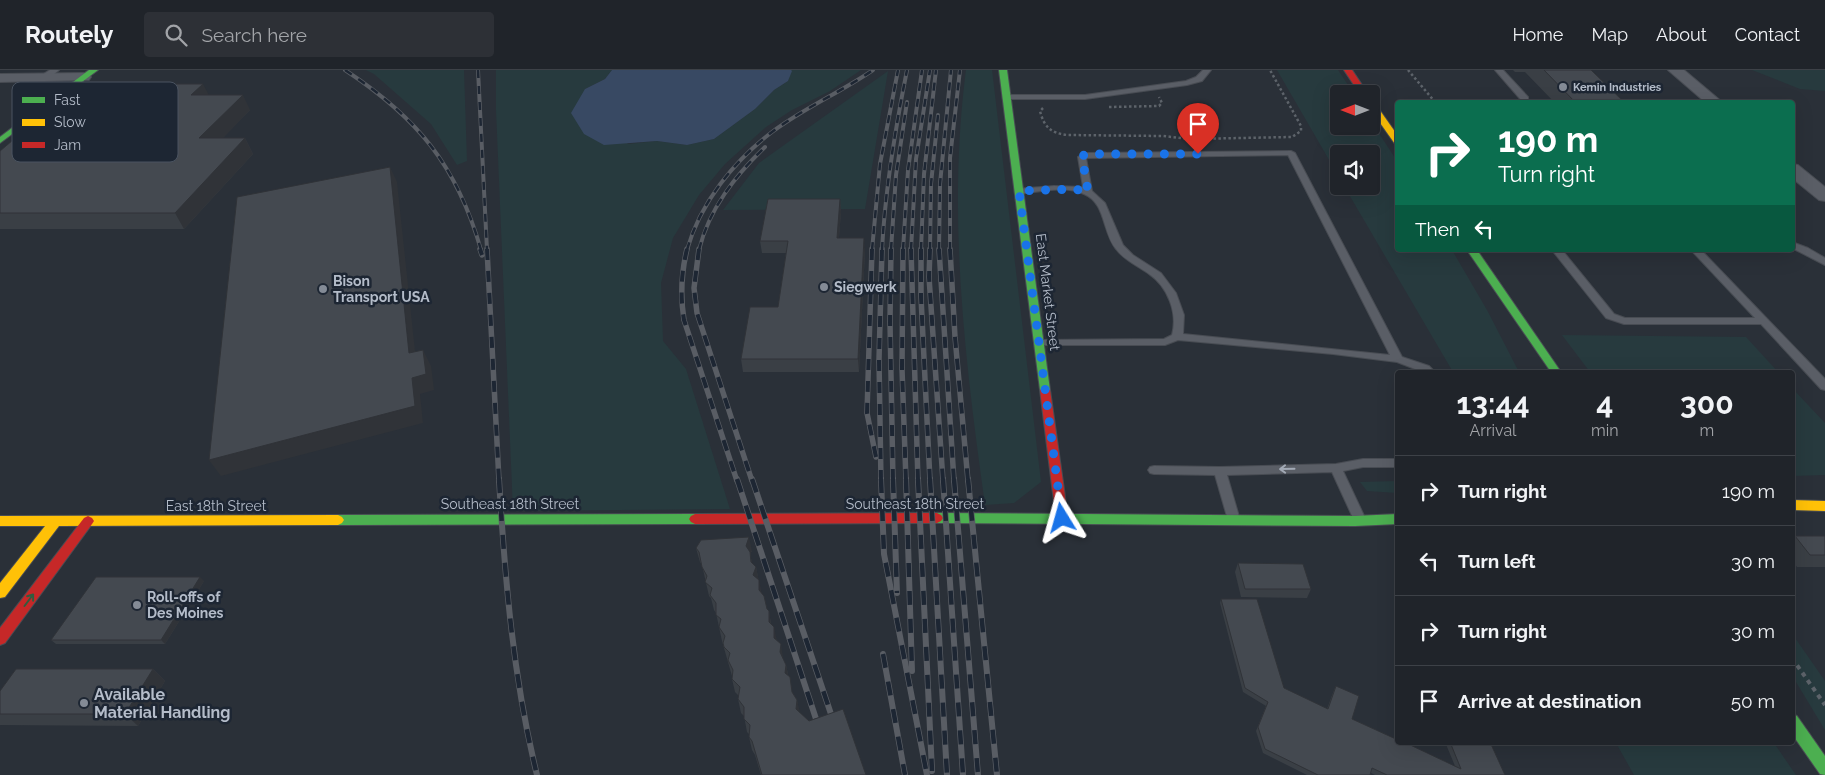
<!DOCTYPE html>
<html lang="en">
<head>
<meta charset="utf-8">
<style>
  body { margin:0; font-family:Raleway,sans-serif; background:#2d3036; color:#f1f3f6; height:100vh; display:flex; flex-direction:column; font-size:19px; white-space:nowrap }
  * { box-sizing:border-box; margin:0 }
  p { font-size:16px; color:#a2a4a8 }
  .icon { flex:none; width:28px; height:28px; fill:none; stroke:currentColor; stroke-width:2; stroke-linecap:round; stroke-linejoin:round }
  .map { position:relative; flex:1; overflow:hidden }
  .panel { position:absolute; left:1395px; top:300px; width:400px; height:375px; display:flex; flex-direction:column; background:#20242a; border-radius:5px; box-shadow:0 5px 20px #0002,0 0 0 1px #3d4147 }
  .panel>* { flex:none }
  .banner { position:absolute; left:1395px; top:30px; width:400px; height:152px; border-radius:5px; box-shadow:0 5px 20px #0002,0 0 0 1px #3d4147; background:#0b6e4f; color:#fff; overflow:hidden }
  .needle { width:32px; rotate:270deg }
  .fabs { position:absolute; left:1330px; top:15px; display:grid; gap:10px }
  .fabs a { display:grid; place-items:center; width:50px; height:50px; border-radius:5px; background:#20242a; box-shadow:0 5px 20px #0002,0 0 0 1px #3d4147; font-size:25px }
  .pin { position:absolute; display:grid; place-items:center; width:42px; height:42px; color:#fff; margin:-51px -21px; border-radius:50% 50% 50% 0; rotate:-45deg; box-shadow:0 0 5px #0007 }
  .pin .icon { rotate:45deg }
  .me { position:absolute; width:55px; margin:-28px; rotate:352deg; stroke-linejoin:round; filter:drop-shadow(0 0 4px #0008) }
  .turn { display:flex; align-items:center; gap:18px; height:105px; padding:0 20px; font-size:22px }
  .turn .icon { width:65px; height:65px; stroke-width:2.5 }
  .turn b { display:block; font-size:35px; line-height:42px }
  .then { display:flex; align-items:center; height:48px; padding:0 20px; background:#0003; gap:10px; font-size:19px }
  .eta { display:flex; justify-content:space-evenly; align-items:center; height:85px; text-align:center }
  .eta b { font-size:30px; font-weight:700; line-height:35px }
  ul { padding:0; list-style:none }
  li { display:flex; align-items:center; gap:15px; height:70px; padding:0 20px; border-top:1px solid #3d4147 }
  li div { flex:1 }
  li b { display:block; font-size:19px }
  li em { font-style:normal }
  header { display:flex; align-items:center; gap:30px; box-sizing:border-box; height:70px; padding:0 25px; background:#20242a; border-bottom:1px solid #3d4147 }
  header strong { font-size:24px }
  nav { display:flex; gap:28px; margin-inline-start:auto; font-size:18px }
  .search { width:350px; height:45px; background:#2d3036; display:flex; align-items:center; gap:12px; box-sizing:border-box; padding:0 18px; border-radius:5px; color:#a2a4a8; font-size:19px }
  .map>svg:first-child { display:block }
  .green { fill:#273a3e }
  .water { fill:#384963 }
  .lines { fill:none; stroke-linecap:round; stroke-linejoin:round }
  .lane-casing { stroke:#484c53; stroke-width:2 }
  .street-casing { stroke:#484c53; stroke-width:2 }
  .fast-casing { stroke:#484c53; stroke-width:2 }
  .slow-casing { stroke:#484c53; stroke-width:2 }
  .jam-casing { stroke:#484c53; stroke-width:2 }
  .path-far1 { stroke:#5d636a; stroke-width:2.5; stroke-dasharray:2.5 2.5; stroke-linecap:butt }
  .path { stroke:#5d636a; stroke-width:4; stroke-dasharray:4.5 4.5; stroke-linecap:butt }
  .lane { fill:#5a5e66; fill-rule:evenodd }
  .street { fill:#5a5e66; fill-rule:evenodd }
  .fast { fill:#4caf50; fill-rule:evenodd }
  .slow { fill:#ffc107; fill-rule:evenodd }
  .jam { fill:#c62828; fill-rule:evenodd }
  .rail-far2-casing { stroke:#595d64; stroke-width:4 }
  .rail-far1-casing { stroke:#595d64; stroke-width:5.5 }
  .rail-casing { stroke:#595d64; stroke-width:6 }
  .rail-far2 { stroke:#1d2633; stroke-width:2.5; stroke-dasharray:8; stroke-linecap:butt }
  .rail-far1 { stroke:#1d2633; stroke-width:4; stroke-dasharray:11; stroke-linecap:butt }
  .rail { stroke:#1d2633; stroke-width:4.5; stroke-dasharray:14; stroke-linecap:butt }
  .wall { fill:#3a3f45 }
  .shaded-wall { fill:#303338 }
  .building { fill:#444950; stroke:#303338 }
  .oneway { stroke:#a2a9b5 }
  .oneway2 { stroke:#305d3f }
  .route { stroke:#1a73e8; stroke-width:9; stroke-dasharray:0 16.2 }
  .poi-dot { fill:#848b96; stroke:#1d2633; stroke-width:2 }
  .labels { text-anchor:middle; stroke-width:5; stroke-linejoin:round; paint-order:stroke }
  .far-poi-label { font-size:11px; font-weight:bold; fill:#b4bcc9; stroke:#1d2633; text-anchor:start }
  .poi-label { font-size:14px; font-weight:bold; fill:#b4bcc9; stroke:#1d2633; text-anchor:start }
  .street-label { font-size:14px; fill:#b4bcc9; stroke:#1d2633 }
  .near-poi-label { font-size:16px; font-weight:bold; fill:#b4bcc9; stroke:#1d2633; text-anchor:start }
  .key { fill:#1d2633; stroke:#4a5360; stroke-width:1 }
  .key-label { font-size:14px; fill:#b4bcc9 }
</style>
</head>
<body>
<header>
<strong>Routely</strong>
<div class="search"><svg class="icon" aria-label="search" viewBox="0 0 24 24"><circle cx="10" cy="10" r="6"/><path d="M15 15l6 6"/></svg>Search here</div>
<nav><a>Home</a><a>Map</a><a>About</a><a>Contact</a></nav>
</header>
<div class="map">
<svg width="1825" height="705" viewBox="0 0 1825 705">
  <rect width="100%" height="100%" fill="#2a3038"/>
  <!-- green -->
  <g class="green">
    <polygon points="366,0 464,0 467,91 457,95 431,54 374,4"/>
    <polygon points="496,0 612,0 605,9 585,19 628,74 657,71 687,75 714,69 755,39 774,20 788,11 791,0 861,0 830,21 792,40 766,57 725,94 699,125 673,168 661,213 663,271 686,299 730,439 513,441 496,40"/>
    <path d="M966,0h26l49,412 -27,21 -29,2c-20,-144 -38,-290 -19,-435z"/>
    <polygon points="1277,0 1338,0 1354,24 1339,24 1339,56 1371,56 1371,51 1397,91 1398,180 1452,180 1487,240 1519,302 1453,302 1344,116 1371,116 1371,84 1339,84 1339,107"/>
    <polygon points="1752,0 1825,0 1825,21 1800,19"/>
    <polygon points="888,1 865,139 723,140 759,93"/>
    <polygon points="1562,265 1746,267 1778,302 1590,302"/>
    <polygon points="1792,318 1825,353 1825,405 1793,406"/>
    <polygon points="1397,411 1397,423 1367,421 1360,412"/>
    <polygon points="1793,565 1825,611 1825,660 1793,607"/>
    <polygon points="1616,673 1774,673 1796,705 1634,705"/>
  </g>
  <!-- water -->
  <polygon class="water" points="612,0 791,0 792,1 788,11 774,20 755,39 714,69 687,75 657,71 604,75 584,64 571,43 585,19 605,9"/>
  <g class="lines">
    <!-- lane casing -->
    <g class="lane-casing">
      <g id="lane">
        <polygon points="50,0 59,0 48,9 42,9 42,5"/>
        <polygon points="1203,0 1211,0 1202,11 1187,15 1085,29 1007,29 1003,27 1007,25 1085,25 1186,11 1196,7"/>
        <polygon points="1495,0 1503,0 1528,27 1528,31 1522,31"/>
        <path d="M1291,81l4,2 107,204 27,9 6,6h-12l-26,-10 -64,-8 -155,-14 -13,5h-130l-1,-2 5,-3 125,-1 8,-4c6,-22 -4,-48 -23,-61 -11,-8 -25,-14 -33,-25 -14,-17 -10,-46 -32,-55 -18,-9 -46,-2 -65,0l-3,-1v-4l38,-3 29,1 -5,-30 9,-4zM1288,85l102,200 -207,-21 1,-19 -8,-22 -15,-20 -28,-18 -10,-10 -18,-42 -13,-12 -6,-33z"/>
        <polygon points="1792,172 1808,178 1825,188 1825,195 1792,178"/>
        <polygon points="1552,180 1562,180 1614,244 1625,248 1755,248 1691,180 1701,180 1825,309 1825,320 1821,319 1761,254 1624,254 1606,248"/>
        <polygon points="1363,389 1398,389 1398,397 1363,397 1343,401 1366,450 1364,453 1356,453 1354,450 1332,402 1227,405 1240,450 1238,453 1230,453 1228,450 1215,405 1154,404 1150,403 1148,400 1150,397 1154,396 1220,397 1336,394"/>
      </g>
    </g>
    <!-- street casing -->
    <g class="street-casing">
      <g id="street">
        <polygon points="1668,0 1684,0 1722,32 1705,32"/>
        <polygon points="84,3 89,4 91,7 89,10 0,12 0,4"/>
        <polygon points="1792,94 1798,95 1825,117 1825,131 1819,130 1792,108"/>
      </g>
    </g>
    <!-- fast casing -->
    <g class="fast-casing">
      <g id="fast">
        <polygon points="89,0 98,0 0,73 0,67"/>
        <polygon points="999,0 1007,0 1050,320 1045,324 1040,320"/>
        <polygon points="1467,180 1477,180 1561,302 1551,302"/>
        <polygon points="937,443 1355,446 1398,444 1398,454 1355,456 937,453 933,451 931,448 933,445"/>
        <polygon points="695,444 699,446 701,449 699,452 695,454 338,455 334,453 332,450 334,447 338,445"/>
        <polygon points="1792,644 1797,646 1825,686 1825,705 1820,704 1792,664"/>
      </g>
    </g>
    <!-- slow casing -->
    <g class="slow-casing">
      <g id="slow">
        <polygon points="1371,32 1374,32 1398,66 1398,74 1395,74 1371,40"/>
        <polygon points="1792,430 1825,431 1825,441 1792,440"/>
        <polygon points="338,445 342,447 344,450 342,453 338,455 59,456 5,527 0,528 0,513 45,456 0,456 0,446"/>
      </g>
    </g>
    <!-- jam casing -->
    <g class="jam-casing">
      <g id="jam">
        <polygon points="1344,0 1352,0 1368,24 1360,24"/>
        <polygon points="1045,316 1050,320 1068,448 1066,451 1058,451 1056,448 1040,320"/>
        <polygon points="937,443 941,445 943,448 941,451 937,453 695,454 691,452 689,449 691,446 695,444"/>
        <polygon points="88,446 92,448 94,451 92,454 5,573 0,575 0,558 84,448"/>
      </g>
    </g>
    <!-- path-far1 -->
    <g class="path-far1">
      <polyline points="1408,0 1435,32"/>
      <polyline points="1109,37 1159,36 1162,33 1159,27"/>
      <path d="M1043,38l-3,3c4,16 11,22 27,24l96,1 27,3 102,-2 9,-6v-5l-31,-56"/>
    </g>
    <!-- path -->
    <polyline class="path" points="1792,588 1825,635"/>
    <!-- lane -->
    <use href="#lane" class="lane"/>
    <!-- street -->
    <use href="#street" class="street"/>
    <!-- fast -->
    <use href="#fast" class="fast"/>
    <!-- slow -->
    <use href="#slow" class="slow"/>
    <!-- jam -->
    <use href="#jam" class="jam"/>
    <!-- rail-far2 casing -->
    <g class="rail-far2-casing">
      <g id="rail-far2">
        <path d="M345,0c73,48 112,96 136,180"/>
        <polyline points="478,0 487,180"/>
        <path d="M687,180c13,-47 47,-89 85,-118 32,-24 69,-40 101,-62"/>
        <path d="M699,180c10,-41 36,-74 66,-103"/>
        <polyline points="872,180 880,94 898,0"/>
        <path d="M882,180c3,-61 13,-120 25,-180"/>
        <polyline points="891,180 896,105 907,32"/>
        <polyline points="903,180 908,100 922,0"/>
        <polyline points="911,180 916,89 930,0"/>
        <polyline points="921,180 924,104 936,0"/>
        <polyline points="930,180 931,114 938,45"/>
        <polyline points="939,180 940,114 951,0"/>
        <polyline points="950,180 950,88 960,0"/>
      </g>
    </g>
    <!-- rail-far1 casing -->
    <g class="rail-far1-casing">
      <g id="rail-far1">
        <polyline points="480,179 482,185"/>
        <polyline points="487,179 499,411"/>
        <path d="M687,179c-6,25 -7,46 -3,71l53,161"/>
        <polyline points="699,179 694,218 697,243 752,411"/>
        <polyline points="872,179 867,343 876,387"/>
        <polyline points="891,179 890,252 893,411"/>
        <polyline points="903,179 902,299 906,411"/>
        <polyline points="911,179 918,411"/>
        <polyline points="921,179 921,227 930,411"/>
        <polyline points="930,179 929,207 943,411"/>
        <polyline points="939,179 954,411"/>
        <polyline points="950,179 955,267 968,411"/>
        <polyline points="881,411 879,290 882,179"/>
      </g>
    </g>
    <!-- rail casing -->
    <g class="rail-casing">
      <g id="rail">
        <path d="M499,409c6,100 14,199 38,296"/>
        <polyline points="737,409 820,661"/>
        <polyline points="752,409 835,656"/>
        <polyline points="881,409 884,484 927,705"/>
        <polyline points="893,409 897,523"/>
        <polyline points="906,409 912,601"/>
        <polyline points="918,409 932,701"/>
        <polyline points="930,409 947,705"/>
        <polyline points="943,409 963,705"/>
        <polyline points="954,409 978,705"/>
        <polyline points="968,409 997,705"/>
        <polyline points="883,584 905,705"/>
      </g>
    </g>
    <!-- rail-far2 -->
    <use href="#rail-far2" class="rail-far2"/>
    <!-- rail-far1 -->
    <use href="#rail-far1" class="rail-far1"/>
    <!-- rail -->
    <use href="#rail" class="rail"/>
  </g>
  <!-- wall -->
  <g class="wall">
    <polygon points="1513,0 1591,0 1624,32 1487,32 1554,32 1525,2 1515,2"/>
    <polygon points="209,25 250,40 222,68 245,68 253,84 184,159 0,159 0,81 93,70"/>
    <polygon points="840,129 841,142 839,168 865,181 859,302 743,302 741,289 778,237 786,183 762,183 760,171"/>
    <polygon points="1795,466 1825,466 1825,497 1797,497 1792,491 1792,469"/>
    <polygon points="696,478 752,481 750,484 752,493 756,497 761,523 767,539 769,541 771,554 783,589 786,595 792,622 797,630 799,642 866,705 761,705 755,685 752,680 749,667 749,664 747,662 744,646 741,643 738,629 739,626 735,622 732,609 732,606 722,571 716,543 714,540 711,528 709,526 702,495 700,492"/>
    <polygon points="1238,493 1311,519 1307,528 1241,527 1235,502"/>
    <polygon points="204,511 165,574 56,574 51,570"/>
    <polygon points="1221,529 1284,618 1327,639 1334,620 1336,616 1352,649 1455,696 1445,672 1490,672 1505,705 1375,705 1371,703 1370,705 1307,705 1263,683 1256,661 1266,636 1243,622 1220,533"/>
    <polygon points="153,599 165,611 138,656 0,655 0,621"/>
  </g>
  <!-- shaded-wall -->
  <g class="shaded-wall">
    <polygon points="203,14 211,29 191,25"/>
    <polygon points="243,25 250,40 208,84 199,68"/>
    <polygon points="245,68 253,84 184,159 175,143"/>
    <polygon points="390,97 397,112 417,300 409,283"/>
    <polygon points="840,129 841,142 838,181 837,168"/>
    <polygon points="864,168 865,181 859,302 858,289"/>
    <polygon points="423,280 431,296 434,320 420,324 423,353 221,406 209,390 412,308"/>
    <polygon points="749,467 752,481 750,484 753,496 756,497 759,511 756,520 746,476"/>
    <polygon points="200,507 204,511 165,574 161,570"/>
    <polygon points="759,510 762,525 759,520"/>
    <polygon points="769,541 771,555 769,552"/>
    <polygon points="774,557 777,571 774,568"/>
    <polygon points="781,574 783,588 782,596 780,582"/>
    <polygon points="786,595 789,609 785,603"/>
    <polygon points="153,599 165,611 138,656 125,644"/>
    <polygon points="797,630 800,643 796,639"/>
  </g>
  <!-- building -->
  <g class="building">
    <polygon points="1544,0 1591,0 1624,32 1487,32 1575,32"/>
    <polygon points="158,14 203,14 191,25 243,25 199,68 245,68 175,143 0,143 0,81 13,70 93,70"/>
    <polygon points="390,97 409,283 423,280 426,304 412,308 415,336 209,390 237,127"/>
    <polygon points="768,129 840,129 837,168 864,168 858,289 741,289 750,237 778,237 788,171 760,171"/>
    <polygon points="1795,466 1825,466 1825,485 1810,485"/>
    <polygon points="749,467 746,476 750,482 751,492 756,497 753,505 759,510 759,520 764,526 767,539 769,541 769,552 774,557 774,568 781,574 780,582 786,595 785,603 790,607 792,622 797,630 796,639 809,651 843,639 866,705 762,705 752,671 749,667 750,655 744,649 744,637 738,629 740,617 732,609 733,600 728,590 730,583 724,577 723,573 725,566 719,557 721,549 716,545 716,533 710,525 712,518 705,512 707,506 702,497 699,482 696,478 701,470"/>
    <polygon points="1238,493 1303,494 1311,519 1245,519"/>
    <polygon points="96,507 200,507 161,570 51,570"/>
    <polygon points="1221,529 1257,529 1284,618 1328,639 1336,616 1359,626 1352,649 1398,670 1398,672 1404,672 1461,699 1450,672 1490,672 1505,705 1387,705 1372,698 1370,705 1318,705 1265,679 1258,657 1268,632 1245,618"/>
    <polygon points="16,599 153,599 125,644 0,644 0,621"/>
  </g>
  <!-- one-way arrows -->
  <defs><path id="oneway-shaft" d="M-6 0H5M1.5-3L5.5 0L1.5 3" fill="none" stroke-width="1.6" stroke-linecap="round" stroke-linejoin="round" transform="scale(1.25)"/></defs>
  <use class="oneway" href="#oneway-shaft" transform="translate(1287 399) rotate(179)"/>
  <use class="oneway2" href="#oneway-shaft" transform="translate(29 530) rotate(-53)"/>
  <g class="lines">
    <!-- route -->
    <polyline class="route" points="1062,448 1019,121 1074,119 1088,122 1082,86 1087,84 1198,84"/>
  </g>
  <!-- markers -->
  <g class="poi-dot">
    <circle cx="1563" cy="17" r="5"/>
    <circle cx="824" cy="217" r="5"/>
    <circle cx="323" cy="219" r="5"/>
    <circle cx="137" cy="535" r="5"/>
    <circle cx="84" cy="633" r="5"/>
  </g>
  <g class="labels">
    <!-- far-poi labels -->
    <g class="far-poi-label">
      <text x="1573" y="21">Kemin Industries</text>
    </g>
    <!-- poi labels -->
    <g class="poi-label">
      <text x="333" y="216">Bison<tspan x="333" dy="16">Transport USA</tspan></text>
      <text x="834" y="222">Siegwerk</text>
      <text x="147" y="532">Roll-offs of<tspan x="147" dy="16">Des Moines</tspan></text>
    </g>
    <!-- street labels -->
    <g class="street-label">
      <text transform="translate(1048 222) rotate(83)" y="5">East Market Street</text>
      <text x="510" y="439">Southeast 18th Street</text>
      <text x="915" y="439">Southeast 18th Street</text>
      <text x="216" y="441">East 18th Street</text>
    </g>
    <!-- near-poi labels -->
    <g class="near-poi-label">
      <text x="94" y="630">Available<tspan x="94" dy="18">Material Handling</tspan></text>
    </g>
  </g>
  <!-- legend -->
  <rect x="12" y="12" width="166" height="80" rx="8" class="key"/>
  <rect x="22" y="27" width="23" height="6" fill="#4caf50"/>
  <rect x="22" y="49" width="23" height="7" fill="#ffc107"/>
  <rect x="22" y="72" width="23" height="6" fill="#c62828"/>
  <g class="key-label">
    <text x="54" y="35">Fast</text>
    <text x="54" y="57">Slow</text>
    <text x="54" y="80">Jam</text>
  </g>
</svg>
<div class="fabs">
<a><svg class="needle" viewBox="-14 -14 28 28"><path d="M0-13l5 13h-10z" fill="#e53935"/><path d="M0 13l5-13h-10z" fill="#a2a4a8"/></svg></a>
<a><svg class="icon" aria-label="sound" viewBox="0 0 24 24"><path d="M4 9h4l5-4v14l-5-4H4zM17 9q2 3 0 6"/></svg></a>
</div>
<div class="pin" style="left:1198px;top:84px;background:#d93025"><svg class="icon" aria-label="arrive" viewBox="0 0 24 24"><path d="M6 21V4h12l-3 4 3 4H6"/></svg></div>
<svg class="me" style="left:1062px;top:448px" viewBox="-20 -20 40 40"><path d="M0-17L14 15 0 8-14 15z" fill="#1a73e8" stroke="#fff" stroke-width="4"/></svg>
<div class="banner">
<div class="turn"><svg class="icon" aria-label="right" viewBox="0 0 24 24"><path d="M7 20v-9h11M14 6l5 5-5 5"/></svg><div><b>190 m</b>Turn right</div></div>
<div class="then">Then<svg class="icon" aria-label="left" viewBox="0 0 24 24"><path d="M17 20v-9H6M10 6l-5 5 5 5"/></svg></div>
</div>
<section class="panel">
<div class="eta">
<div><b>13:44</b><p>Arrival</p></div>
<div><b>4</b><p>min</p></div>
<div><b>300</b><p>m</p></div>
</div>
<ul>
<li><svg class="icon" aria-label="right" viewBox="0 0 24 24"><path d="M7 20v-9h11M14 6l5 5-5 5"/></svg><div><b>Turn right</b></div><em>190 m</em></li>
<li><svg class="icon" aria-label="left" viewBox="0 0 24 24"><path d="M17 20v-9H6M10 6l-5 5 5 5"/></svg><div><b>Turn left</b></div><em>30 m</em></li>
<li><svg class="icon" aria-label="right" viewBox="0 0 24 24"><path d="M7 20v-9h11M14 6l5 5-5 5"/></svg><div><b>Turn right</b></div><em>30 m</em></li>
<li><svg class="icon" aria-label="arrive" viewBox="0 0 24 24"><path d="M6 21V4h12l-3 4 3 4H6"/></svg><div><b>Arrive at destination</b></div><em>50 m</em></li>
</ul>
</section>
</div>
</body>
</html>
